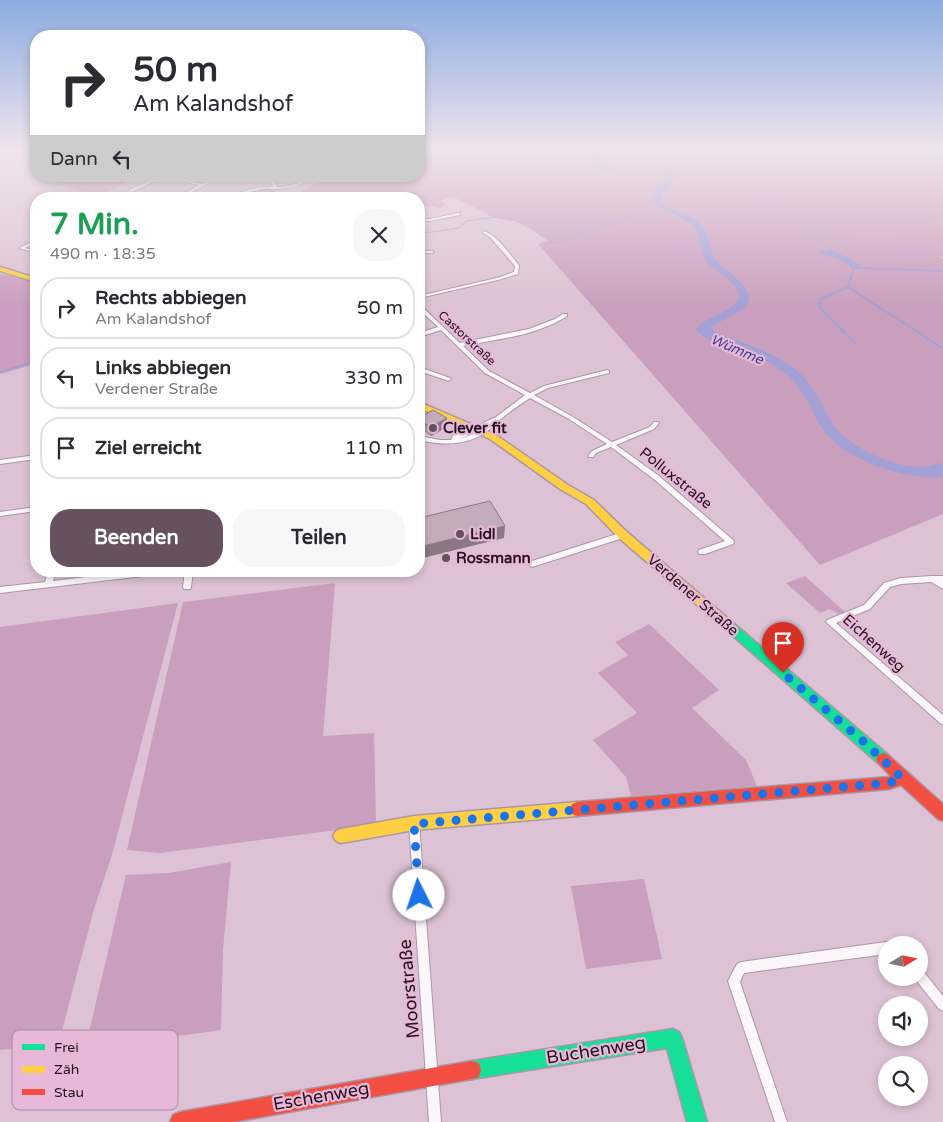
<!DOCTYPE html>
<html lang="de">
<head>
<meta charset="utf-8">
<style>
  body { margin:0; font-family:"Varela Round",sans-serif; background:#f7f7f7; color:#2b2b33; height:100vh; display:flex; flex-direction:column; font-size:19px; white-space:nowrap }
  * { box-sizing:border-box; margin:0 }
  p { font-size:16px; color:#7c7c81 }
  .icon { flex:none; width:28px; height:28px; fill:none; stroke:currentColor; stroke-width:2; stroke-linecap:round; stroke-linejoin:round }
  .map { position:relative; flex:1; overflow:hidden }
  .details { position:absolute; left:30px; top:192px; width:395px; height:385px; display:flex; flex-direction:column; background:#fff; border-radius:20px; box-shadow:0 2px 8px #0003 }
  .details>* { flex:none }
  .banner { position:absolute; left:30px; top:30px; width:395px; height:152px; border-radius:20px; box-shadow:0 2px 8px #0003; background:#fff; color:#2b2b33; overflow:hidden }
  .needle { width:32px; rotate:80deg }
  .tools { position:absolute; left:878px; top:936px; display:grid; gap:10px }
  .tools a { display:grid; place-items:center; width:50px; height:50px; border-radius:50%; background:#fff; box-shadow:0 2px 8px #0003; font-size:25px }
  .pin { position:absolute; display:grid; place-items:center; width:42px; height:42px; color:#fff; margin:-51px -21px; border-radius:50% 50% 50% 0; rotate:-45deg; box-shadow:0 0 5px #0007 }
  .pin .icon { rotate:45deg }
  .me { position:absolute; width:55px; margin:-28px; rotate:356deg; stroke-linejoin:round; filter:drop-shadow(0 0 4px #0008) }
  .turn { display:flex; align-items:center; gap:18px; height:105px; padding:0 20px; font-size:22px }
  .turn .icon { width:65px; height:65px; stroke-width:2.5 }
  .turn b { display:block; font-size:35px; line-height:42px }
  .then { display:flex; align-items:center; height:48px; padding:0 20px; background:#0003; gap:10px; font-size:19px }
  .round { display:grid; place-items:center; flex:none; width:52px; height:52px; border-radius:20px; background:#f7f7f7 }
  .overview { display:flex; align-items:center; justify-content:space-between; height:85px; padding:0 20px }
  h1 { font-size:30px; font-weight:700; line-height:38px; color:#1e9e55 }
  .button { display:flex; gap:10px; margin-top:auto; padding:10px 20px }
  .button a { flex:1; height:58px; border-radius:20px; background:#65515f; color:#fff; font-size:20px; font-weight:700; line-height:58px; text-align:center }
  .button a+a { background:#f7f7f7; color:#2b2b33 }
  ul { padding:0; list-style:none }
  li { display:flex; align-items:center; gap:15px; height:62px; margin:0 10px 8px; padding:0 10px; border:2px solid #e1e1e2; border-radius:20px }
  li div { flex:1 }
  li b { display:block; font-size:19px }
  li em { font-style:normal }
  .map>svg:first-child { display:block }
  .green { fill:#ca9fbd }
  .forest { fill:#cd9ebf }
  .water { fill:#a2a0d5 }
  .lines { fill:none; stroke-linecap:round; stroke-linejoin:round }
  .stream-far1 { stroke:#a2a0d5; stroke-width:1 }
  .stream { stroke:#a2a0d5; stroke-width:2 }
  .street-casing { stroke:#aa97a5; stroke-width:2 }
  .fast-casing { stroke:#aa97a5; stroke-width:3 }
  .slow-casing { stroke:#aa97a5; stroke-width:3 }
  .jam-casing { stroke:#aa97a5; stroke-width:3 }
  .street { fill:#faf6f9; fill-rule:evenodd }
  .fast { fill:#16e098; fill-rule:evenodd }
  .slow { fill:#ffcf43; fill-rule:evenodd }
  .jam { fill:#f24e42; fill-rule:evenodd }
  .wall { fill:#a994a3 }
  .shaded-wall { fill:#8a7884 }
  .building { fill:#c5acbd; stroke:#8a7884 }
  .route { stroke:#1a73e8; stroke-width:9; stroke-dasharray:0 16.2 }
  .poi-dot { fill:#65515f; stroke:#e7b8d8; stroke-width:2 }
  .labels { text-anchor:middle; stroke-width:4.5; stroke-linejoin:round; paint-order:stroke }
  .far-street-label { font-size:12px; fill:#251420; stroke:#e7b8d8 }
  .far-water-label { font-size:14px; font-style:italic; fill:#3e4090; stroke:#e7b8d8 }
  .poi-label { font-size:15px; font-weight:bold; fill:#251420; stroke:#e7b8d8; text-anchor:start }
  .street-label { font-size:15px; fill:#251420; stroke:#e7b8d8 }
  .near-street-label { font-size:18px; fill:#251420; stroke:#e7b8d8 }
  .key { fill:#e7b8d8; stroke:#ad87a1; stroke-width:1 }
  .key-label { font-size:14px; fill:#251420 }
</style>
</head>
<body>
<div class="map">
<svg width="943" height="1122" viewBox="0 0 943 1122">
  <rect width="100%" height="100%" fill="#dcc2d4"/>
  <!-- green -->
  <g class="green">
    <polygon points="419,148 754,148 766,156 738,160 747,171 784,168 808,173 843,192 882,203 926,222 943,224 943,257 934,256 943,258 943,514 820,565 538,244 549,240 531,228 437,183 396,176 419,176"/>
    <polygon points="805,576 845,612 839,614 829,609 820,613 786,583"/>
    <polygon points="335,583 323,736 374,733 376,825 160,853 127,850 183,602"/>
    <polygon points="178,603 112,855 94,909 58,1046 0,1050 0,627"/>
    <polygon points="649,624 719,690 692,708 746,760 757,786 631,796 626,777 593,740 637,713 598,673 628,655 615,642"/>
    <polygon points="231,862 223,950 221,1030 85,1049 126,875 169,873"/>
    <polygon points="644,879 662,959 586,969 571,886"/>
  </g>
  <!-- forest -->
  <g class="forest">
    <polygon points="754,148 940,148 943,150 943,224 926,222 882,203 843,192 808,173 784,168 747,171 738,160 765,156"/>
    <polygon points="491,154 498,157 486,161 495,165 438,183 514,220 511,221 490,217 488,214 453,197 441,200 445,205 440,208 422,205 419,199 390,197 385,199 285,199 331,176 410,176 426,180 445,163"/>
    <polygon points="579,173 641,214 627,215 575,181 568,174"/>
    <polygon points="66,176 139,176 97,196 52,182"/>
    <polygon points="865,223 904,241 898,246 903,251 880,251 844,237"/>
    <polygon points="0,274 36,281 36,364 0,374"/>
  </g>
  <!-- water -->
  <g class="water">
    <path d="M561,148c19,0 38,7 58,10 20,4 38,2 57,13l2,6 -16,17v9c10,9 27,10 37,20 12,10 8,26 18,38 11,13 32,21 32,40l-7,9 -30,16 -1,2c6,6 17,8 24,11 19,8 42,16 59,29 17,13 27,35 37,53 14,25 61,46 89,46 8,0 16,-3 23,-4v14c-38,4 -101,-18 -123,-51 -5,-8 -7,-16 -12,-24 -7,-13 -18,-26 -30,-34 -19,-14 -71,-21 -82,-39 9,-13 39,-17 43,-31 3,-13 -23,-26 -30,-33 -11,-12 -6,-29 -16,-39 -12,-12 -31,-13 -41,-27 2,-11 12,-15 17,-26 -10,-12 -59,-13 -76,-16l26,13c-11,6 -30,3 -31,-12l4,-1z"/>
    <path d="M822,250c16,0 31,10 43,19h-11l-16,-10 -21,-7z"/>
  </g>
  <g class="lines">
    <!-- stream-far1 -->
    <g class="stream-far1">
      <polyline points="678,148 716,164 802,226 832,251"/>
      <polyline points="504,215 530,228 554,244 631,216 661,215 666,210"/>
      <polyline points="419,234 459,228 467,221 496,217"/>
    </g>
    <!-- stream -->
    <g class="stream">
      <polyline points="854,268 848,287 910,327"/>
      <polyline points="862,268 943,271"/>
      <polyline points="913,329 943,349"/>
      <polyline points="846,334 819,307 821,299 848,287"/>
      <polyline points="849,337 855,343"/>
      <polyline points="0,372 36,361"/>
    </g>
    <!-- street casing -->
    <g class="street-casing">
      <g id="street">
        <path d="M159,176h11l32,8 15,-8h5l-43,23h-6l26,-14 -35,-8 -32,15c-1,5 -7,7 -12,7l8,-6 1,-3z"/>
        <path d="M268,176h4l5,11c10,0 17,-2 25,-7l-7,-4h6l6,4c-17,13 -35,7 -54,11 -9,2 -15,8 -23,8 13,-10 27,-12 43,-12z"/>
        <polygon points="458,213 460,213 460,215 430,221 419,221 419,219 430,219"/>
        <path d="M483,231c13,2 27,24 36,34l-1,9 -20,6 -79,18v-2l78,-18 17,-6 1,-6 -25,-29 -7,-4z"/>
        <polygon points="36,240 36,243 25,248 36,251 36,253 19,248"/>
        <polygon points="419,251 432,251 434,252 432,253 419,253"/>
        <path d="M419,304l41,39 69,-14 26,-10 8,-5h4v2c-30,20 -70,23 -104,30l26,25 41,22 14,-7 63,-16 2,1v2l-61,15 -14,7 39,22 39,25 38,-15 4,-5h4l1,1 -5,6 -38,16 43,31 74,64 1,2 -1,2 -28,10h-6l-1,-2 1,-2 26,-9 -70,-61 -44,-33 -15,6 -3,4h-4l-1,-1 4,-5 15,-7 -38,-25 -39,-21c-10,7 -20,13 -29,21 -6,5 -11,11 -18,15 -19,12 -43,11 -64,6v-4l21,4h11l4,-9 -9,-14 1,-1h4l10,15 -1,3 36,-17 29,-22 -40,-22 -44,-43 -22,7v-4l19,-6 -19,-18zM487,426l-9,6 -18,7z"/>
        <polygon points="419,367 450,378 451,379 448,381 446,380 419,371"/>
        <polygon points="36,455 36,459 0,464 0,460"/>
        <polygon points="36,507 36,511 0,516 0,512"/>
        <polygon points="620,533 623,533 627,535 626,537 535,566 532,567 528,564 529,562"/>
        <polygon points="48,571 56,571 53,581 135,571 164,571 160,574 0,593 0,587 45,582"/>
        <polygon points="185,571 193,571 191,587 190,589 184,589 183,587"/>
        <polygon points="932,576 943,576 943,589 931,582 901,584 890,587 870,609 836,623 943,715 943,724 940,723 826,622 827,620 864,605 884,583 901,578"/>
        <polygon points="414,818 418,820 419,823 441,1122 429,1122 409,823 410,820"/>
        <polygon points="886,942 890,945 886,945 886,954 744,973 740,982 787,1122 775,1122 728,981 737,964 741,962"/>
        <polygon points="919,969 923,971 943,996 943,1011 939,1009 915,979 914,978 919,978"/>
      </g>
    </g>
    <!-- fast casing -->
    <g class="fast-casing">
      <g id="fast">
        <polygon points="728,620 732,622 888,755 890,759 888,763 883,765 878,763 724,628 722,625 724,622"/>
        <polygon points="673,1029 679,1032 682,1038 707,1122 687,1122 667,1048 472,1079 465,1077 463,1070 465,1063 472,1061"/>
      </g>
    </g>
    <!-- slow casing -->
    <g class="slow-casing">
      <g id="slow">
        <polygon points="0,267 36,278 36,282 0,271"/>
        <polygon points="419,402 496,435 568,485 594,500 627,532 732,622 734,625 732,628 724,628 619,538 586,504 560,489 490,439 419,408"/>
        <polygon points="577,802 582,804 584,809 582,814 577,816 414,830 341,843 336,841 333,836 336,831 341,829 414,816"/>
      </g>
    </g>
    <!-- jam casing -->
    <g class="jam-casing">
      <g id="jam">
        <polygon points="883,753 888,755 943,804 943,821 938,819 901,785 889,789 577,816 572,814 570,809 572,804 577,802 889,777 891,776 878,763 876,759 878,755"/>
        <polygon points="472,1061 479,1063 481,1070 479,1077 472,1079 233,1122 170,1122 173,1115 180,1112"/>
      </g>
    </g>
    <!-- street -->
    <use href="#street" class="street"/>
    <!-- fast -->
    <use href="#fast" class="fast"/>
    <!-- slow -->
    <use href="#slow" class="slow"/>
    <!-- jam -->
    <use href="#jam" class="jam"/>
  </g>
  <!-- wall -->
  <polygon class="wall" points="419,418 447,427 431,436 419,428"/>
  <!-- shaded-wall -->
  <g class="shaded-wall">
    <polygon points="447,418 447,427 431,436 431,427"/>
    <polygon points="505,526 504,538 419,559 419,547"/>
  </g>
  <!-- building -->
  <g class="building">
    <polygon points="269,189 270,191 274,191 277,197 274,199 261,199 260,190"/>
    <polygon points="433,410 447,418 431,427 419,420 419,418"/>
    <polygon points="490,501 505,526 419,547 419,518"/>
  </g>
  <!-- sky -->
  <linearGradient id="sky" x2="0" y2="1"><stop stop-color="#8cace0"/><stop offset="0.49" stop-color="#efe4ec"/><stop offset="1" stop-color="#efe4ec" stop-opacity="0"/></linearGradient>
  <rect width="943" height="305" fill="url(#sky)"/>
  <g class="lines">
    <!-- route -->
    <polyline class="route" points="419,895 414,824 889,783 902,778 864,742 783,673"/>
  </g>
  <!-- markers -->
  <g class="poi-dot">
    <circle cx="433" cy="428" r="5"/>
    <circle cx="460" cy="534" r="5"/>
    <circle cx="446" cy="558" r="5"/>
  </g>
  <g class="labels">
    <!-- far-street labels -->
    <g class="far-street-label">
      <text transform="translate(467 338) rotate(43)" y="4">Castorstraße</text>
    </g>
    <!-- far-water labels -->
    <g class="far-water-label">
      <text transform="translate(737 349) rotate(23)" y="5">Wümme</text>
    </g>
    <!-- poi labels -->
    <g class="poi-label">
      <text x="443" y="433">Clever fit</text>
      <text x="470" y="539">Lidl</text>
      <text x="456" y="563">Rossmann</text>
    </g>
    <!-- street labels -->
    <g class="street-label">
      <text transform="translate(676 478) rotate(39)" y="5">Polluxstraße</text>
      <text transform="translate(693 595) rotate(41)" y="5">Verdener Straße</text>
      <text transform="translate(874 643) rotate(42)" y="5">Eichenweg</text>
    </g>
    <!-- near-street labels -->
    <g class="near-street-label">
      <text transform="translate(409 989) rotate(-95)" y="6">Moorstraße</text>
      <text transform="translate(596 1050) rotate(-9)" y="6">Buchenweg</text>
      <text transform="translate(321 1096) rotate(-10)" y="6">Eschenweg</text>
    </g>
  </g>
  <!-- legend -->
  <rect x="12" y="1030" width="166" height="80" rx="8" class="key"/>
  <rect x="22" y="1044" width="23" height="6" fill="#16e098"/>
  <rect x="22" y="1066" width="23" height="7" fill="#ffcf43"/>
  <rect x="22" y="1089" width="23" height="6" fill="#f24e42"/>
  <g class="key-label">
    <text x="54" y="1052">Frei</text>
    <text x="54" y="1074">Zäh</text>
    <text x="54" y="1097">Stau</text>
  </g>
</svg>
<div class="tools">
<a><svg class="needle" viewBox="-14 -14 28 28"><path d="M0-13l5 13h-10z" fill="#e53935"/><path d="M0 13l5-13h-10z" fill="#7c7c81"/></svg></a>
<a><svg class="icon" aria-label="sound" viewBox="0 0 24 24"><path d="M4 9h4l5-4v14l-5-4H4zM17 9q2 3 0 6"/></svg></a>
<a><svg class="icon" aria-label="search" viewBox="0 0 24 24"><circle cx="10" cy="10" r="6"/><path d="M15 15l6 6"/></svg></a>
</div>
<div class="pin" style="left:783px;top:673px;background:#d93025"><svg class="icon" aria-label="arrive" viewBox="0 0 24 24"><path d="M6 21V4h12l-3 4 3 4H6"/></svg></div>
<svg class="me" style="left:419px;top:895px" viewBox="-20 -20 40 40"><circle r="19" fill="#fff"/><path d="M0-13L10 11 0 6-10 11z" fill="#1a73e8"/></svg>
<div class="banner">
<div class="turn"><svg class="icon" aria-label="right" viewBox="0 0 24 24"><path d="M7 20v-9h11M14 6l5 5-5 5"/></svg><div><b>50 m</b>Am Kalandshof</div></div>
<div class="then">Dann<svg class="icon" aria-label="left" viewBox="0 0 24 24"><path d="M17 20v-9H6M10 6l-5 5 5 5"/></svg></div>
</div>
<section class="details">
<div class="overview"><div><h1>7 Min.</h1><p>490 m · 18:35</p></div><a class="round"><svg class="icon" aria-label="close" viewBox="0 0 24 24"><path d="M6 6l12 12M18 6L6 18"/></svg></a></div>
<ul>
<li><svg class="icon" aria-label="right" viewBox="0 0 24 24"><path d="M7 20v-9h11M14 6l5 5-5 5"/></svg><div><b>Rechts abbiegen</b><p>Am Kalandshof</p></div><em>50 m</em></li>
<li><svg class="icon" aria-label="left" viewBox="0 0 24 24"><path d="M17 20v-9H6M10 6l-5 5 5 5"/></svg><div><b>Links abbiegen</b><p>Verdener Straße</p></div><em>330 m</em></li>
<li><svg class="icon" aria-label="arrive" viewBox="0 0 24 24"><path d="M6 21V4h12l-3 4 3 4H6"/></svg><div><b>Ziel erreicht</b></div><em>110 m</em></li>
</ul>
<div class="button"><a>Beenden</a><a>Teilen</a></div>
</section>
</div>
</body>
</html>
